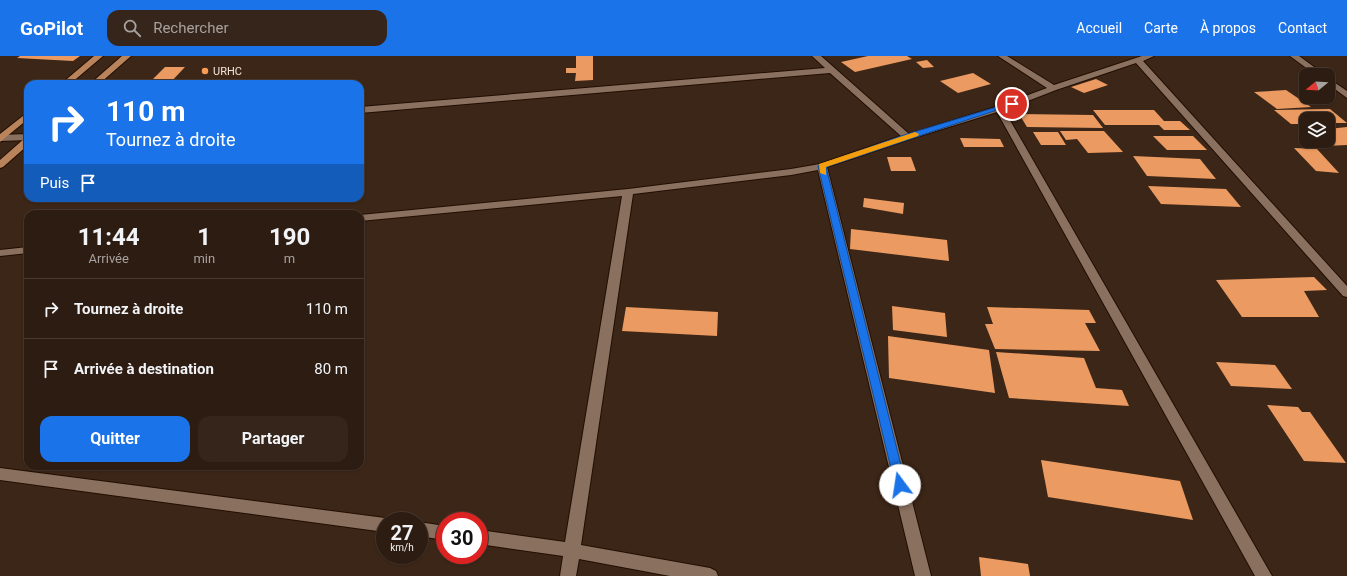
<!DOCTYPE html>
<html lang="fr">
<head>
<meta charset="utf-8">
<style>
  body { margin:0; font-family:Roboto,sans-serif; background:#35251a; color:#f1f3f6; height:100vh; display:flex; flex-direction:column; font-size:15px; white-space:nowrap }
  * { box-sizing:border-box; margin:0 }
  p { font-size:13px; color:#a7a19f }
  .icon { flex:none; width:22px; height:22px; fill:none; stroke:currentColor; stroke-width:2; stroke-linecap:round; stroke-linejoin:round }
  .map { position:relative; flex:1; overflow:hidden }
  .panel { position:absolute; left:24px; top:154px; width:340px; height:260px; display:flex; flex-direction:column; background:#2d1c11; border-radius:12px; box-shadow:0 1px 3px #0004,0 0 0 1px #483a31 }
  .panel>* { flex:none }
  .guide { position:absolute; left:24px; top:24px; width:340px; height:122px; border-radius:12px; box-shadow:0 1px 3px #0004,0 0 0 1px #483a31; background:#1a73e8; color:#fff; overflow:hidden }
  .needle { width:26px; rotate:252deg }
  .tools { position:absolute; left:1299px; top:12px; display:grid; gap:8px }
  .tools a { display:grid; place-items:center; width:36px; height:36px; border-radius:8px; background:#2d1c11; box-shadow:0 1px 3px #0004,0 0 0 1px #483a31; font-size:20px }
  .speed { position:absolute; left:376px; top:456px; display:flex; gap:8px; font-size:20px; font-weight:700; text-align:center }
  .speed>* { display:grid; place-content:center; width:52px; height:52px; border-radius:50%; background:#2d1c11; box-shadow:0 1px 3px #0004,0 0 0 1px #483a31; line-height:1 }
  .speed small { font-size:10px; font-weight:400 }
  .speed .limit { border:6px solid #d22; background:#fff; color:#111 }
  .pin { position:absolute; display:grid; place-items:center; width:34px; height:34px; color:#fff; margin:-17px; border:2px solid #fff; border-radius:50%; box-shadow:0 1px 4px #0007 }
  .me { position:absolute; width:44px; margin:-22px; rotate:346deg; stroke-linejoin:round; filter:drop-shadow(0 0 3px #0008) }
  .turn { display:flex; align-items:center; gap:14px; height:84px; padding:0 16px; font-size:18px }
  .turn .icon { width:52px; height:52px; stroke-width:2.5 }
  .turn b { display:block; font-size:28px; line-height:34px }
  .then { display:flex; align-items:center; height:38px; padding:0 16px; background:#0003; gap:8px; font-size:15px }
  .eta { display:flex; justify-content:space-evenly; align-items:center; height:68px; text-align:center }
  .eta b { font-size:24px; font-weight:700; line-height:28px }
  .primary-button { display:flex; gap:8px; margin-top:auto; padding:8px 16px }
  .primary-button a { flex:1; height:46px; border-radius:12px; background:#1a73e8; color:#fff; font-size:16px; font-weight:700; line-height:46px; text-align:center }
  .primary-button a+a { background:#35251a; color:#f1f3f6 }
  ul { padding:0; list-style:none }
  li { display:flex; align-items:center; gap:12px; height:60px; padding:0 16px; border-top:1px solid #483a31 }
  li div { flex:1 }
  li b { display:block; font-size:15px }
  li em { font-style:normal }
  header { display:flex; align-items:center; gap:24px; box-sizing:border-box; height:56px; padding:0 20px; background:#1a73e8; color:#fff }
  header strong { font-size:19px }
  nav { display:flex; gap:22px; margin-inline-start:auto; font-size:14px }
  .search { width:280px; height:36px; background:#35251a; display:flex; align-items:center; gap:10px; box-sizing:border-box; padding:0 14px; border-radius:12px; color:#a7a19f; font-size:15px }
  .map>svg:first-child { display:block }
  .building { fill:#eb9b61 }
  .lines { fill:none; stroke-linecap:round; stroke-linejoin:round }
  .minor-casing { stroke:#220e02; stroke-width:2 }
  .major-casing { stroke:#220e02; stroke-width:2 }
  .minor { fill:#8a705e; fill-rule:evenodd }
  .major { fill:#b9835c; fill-rule:evenodd }
  .route { fill:#1a73e8; stroke:#114b97 }
  .slow { fill:#f59e0b }
  .poi-dot { fill:#fd9d55; stroke:#3c2617; stroke-width:1.5 }
  .labels { text-anchor:middle; stroke-width:4; stroke-linejoin:round; paint-order:stroke }
  .far-poi-label { font-size:11px; fill:#f4e5db; stroke:#3c2617; text-anchor:start }
</style>
</head>
<body>
<header>
<strong>GoPilot</strong>
<div class="search"><svg class="icon" aria-label="search" viewBox="0 0 24 24"><circle cx="10" cy="10" r="6"/><path d="M15 15l6 6"/></svg>Rechercher</div>
<nav><a>Accueil</a><a>Carte</a><a>À propos</a><a>Contact</a></nav>
</header>
<div class="map">
<svg width="1347" height="520" viewBox="0 0 1347 520">
  <rect width="100%" height="100%" fill="#3c2617"/>
  <!-- building -->
  <g class="building">
    <polygon points="20,0 80,0 73,5 17,2"/>
    <polygon points="576,0 593,0 593,24 575,25 576,17 566,17 566,12 576,12"/>
    <polygon points="868,0 907,0 912,3 855,16 841,6"/>
    <polygon points="927,4 934,11 923,12 916,6"/>
    <polygon points="165,11 185,11 169,28 148,28"/>
    <polygon points="973,17 991,28 958,37 940,25"/>
    <polygon points="1096,23 1108,29 1084,37 1071,31"/>
    <polygon points="1286,34 1311,51 1277,53 1254,36"/>
    <polygon points="1330,53 1347,67 1328,67 1328,63 1306,63 1306,68 1291,68 1274,54"/>
    <polygon points="1093,54 1154,54 1164,65 1180,65 1190,74 1164,74 1159,69 1105,69"/>
    <polygon points="1019,58 1093,59 1103,72 1027,71"/>
    <polygon points="1347,71 1347,89 1325,90 1318,85 1328,85 1328,73"/>
    <polygon points="1060,75 1104,75 1123,96 1088,97 1077,83 1066,84"/>
    <polygon points="1033,76 1058,76 1066,89 1041,89"/>
    <polygon points="1153,80 1193,80 1207,94 1167,94"/>
    <polygon points="960,82 1000,83 1004,91 964,91"/>
    <polygon points="1294,92 1317,93 1339,117 1316,115"/>
    <polygon points="1133,100 1200,103 1216,123 1147,120"/>
    <polygon points="887,101 911,101 916,115 891,115"/>
    <polygon points="1148,130 1226,133 1241,151 1161,148"/>
    <polygon points="864,142 904,147 903,158 863,151"/>
    <polygon points="851,173 947,184 949,205 850,193"/>
    <polygon points="1314,221 1327,234 1304,235 1319,261 1242,261 1216,224"/>
    <polygon points="892,250 945,257 947,281 893,274"/>
    <polygon points="626,251 718,256 717,280 622,275"/>
    <polygon points="987,251 1089,254 1096,267 1085,267 1100,295 995,293 985,268 993,268"/>
    <polygon points="888,280 989,294 995,337 889,322"/>
    <polygon points="996,296 1084,302 1096,332 1122,334 1129,350 1009,342"/>
    <polygon points="1216,306 1275,309 1292,333 1231,330"/>
    <polygon points="1267,349 1298,351 1302,356 1310,356 1346,407 1304,405"/>
    <polygon points="1041,404 1180,425 1193,464 1048,441"/>
    <polygon points="979,501 1028,508 1030,520 981,520"/>
  </g>
  <g class="lines">
    <!-- minor casing -->
    <g class="minor-casing">
      <g id="minor">
        <polygon points="812,0 821,0 909,78 996,51 1047,32 998,0 1007,0 1054,29 1142,0 1154,0 1143,5 1347,230 1347,241 1343,240 1136,7 1056,34 1004,54 1272,520 1255,520 997,56 910,83 827,111 931,520 915,520 818,114 791,119 633,138 581,489 710,512 716,515 718,520 670,520 579,503 576,520 560,520 563,500 479,488 479,474 565,486 622,140 360,165 360,159 628,133 791,113 820,108 901,80 830,17 360,57 360,51 825,12"/>
        <polygon points="1290,0 1299,0 1325,19 1316,19"/>
        <polygon points="1328,22 1347,35 1347,42 1328,28"/>
        <polygon points="28,78 28,84 0,85 0,79"/>
        <polygon points="28,191 28,197 0,200 0,194"/>
        <polygon points="0,412 385,462 391,465 385,465 385,476 0,424"/>
        <polygon points="419,466 445,470 445,484 419,480"/>
      </g>
    </g>
    <!-- major casing -->
    <g class="major-casing">
      <g id="major">
        <polygon points="94,0 103,0 70,28 61,28"/>
        <polygon points="122,0 131,0 99,28 90,28"/>
        <polygon points="28,56 28,63 0,86 0,78"/>
        <polygon points="28,81 28,89 3,111 0,112 0,104 25,82"/>
      </g>
    </g>
    <!-- minor -->
    <use href="#minor" class="minor"/>
    <!-- major -->
    <use href="#major" class="major"/>
  </g>
  <!-- route -->
  <polygon class="route" points="1010,47 1015,48 826,111 906,429 904,432 900,434 896,432 895,429 818,110 904,79"/>
  <!-- slow -->
  <polygon class="slow" points="915,76 919,78 918,80 826,111 826,119 820,117 819,108"/>
  <!-- markers -->
  <circle class="poi-dot" cx="205" cy="15" r="4"/>
  <g class="labels">
    <!-- far-poi labels -->
    <g class="far-poi-label">
      <text x="213" y="19">URHC</text>
    </g>
  </g>
</svg>
<div class="tools">
<a><svg class="needle" viewBox="-14 -14 28 28"><path d="M0-13l5 13h-10z" fill="#e53935"/><path d="M0 13l5-13h-10z" fill="#a7a19f"/></svg></a>
<a><svg class="icon" aria-label="layers" viewBox="0 0 24 24"><path d="M12 4l9 5-9 5-9-5zM3 14l9 5 9-5"/></svg></a>
</div>
<div class="speed"><div>27<small>km/h</small></div><div class="limit">30</div></div>
<div class="pin" style="left:1012px;top:48px;background:#d93025"><svg class="icon" aria-label="arrive" viewBox="0 0 24 24"><path d="M6 21V4h12l-3 4 3 4H6"/></svg></div>
<svg class="me" style="left:900px;top:429px" viewBox="-20 -20 40 40"><circle r="19" fill="#fff"/><path d="M0-13L10 11 0 6-10 11z" fill="#1a73e8"/></svg>
<div class="guide">
<div class="turn"><svg class="icon" aria-label="right" viewBox="0 0 24 24"><path d="M7 20v-9h11M14 6l5 5-5 5"/></svg><div><b>110 m</b>Tournez à droite</div></div>
<div class="then">Puis<svg class="icon" aria-label="arrive" viewBox="0 0 24 24"><path d="M6 21V4h12l-3 4 3 4H6"/></svg></div>
</div>
<section class="panel">
<div class="eta">
<div><b>11:44</b><p>Arrivée</p></div>
<div><b>1</b><p>min</p></div>
<div><b>190</b><p>m</p></div>
</div>
<ul>
<li><svg class="icon" aria-label="right" viewBox="0 0 24 24"><path d="M7 20v-9h11M14 6l5 5-5 5"/></svg><div><b>Tournez à droite</b></div><em>110 m</em></li>
<li><svg class="icon" aria-label="arrive" viewBox="0 0 24 24"><path d="M6 21V4h12l-3 4 3 4H6"/></svg><div><b>Arrivée à destination</b></div><em>80 m</em></li>
</ul>
<div class="primary-button"><a>Quitter</a><a>Partager</a></div>
</section>
</div>
</body>
</html>
